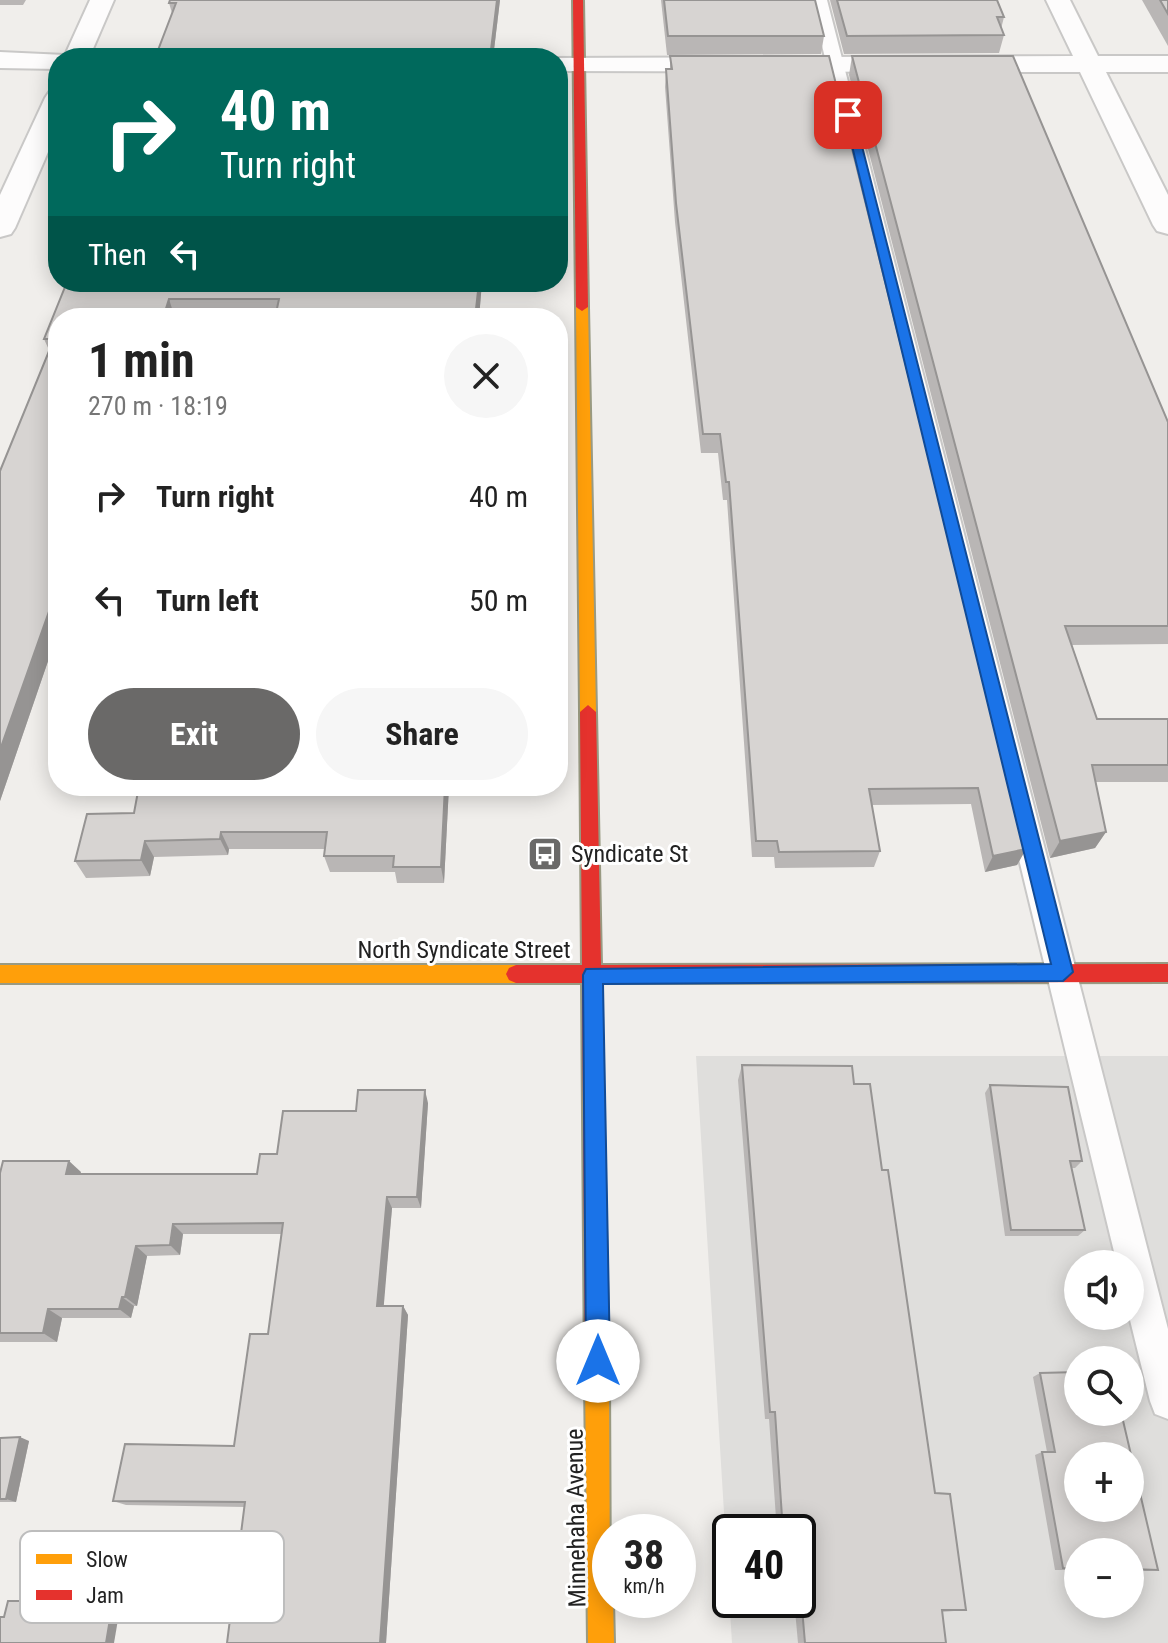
<!DOCTYPE html>
<html lang="en">
<head>
<meta charset="utf-8">
<style>
  body { margin:0; font-family:"Roboto Condensed",sans-serif; background:#f6f6f6; color:#222; height:100vh; display:flex; flex-direction:column; font-size:30px; white-space:nowrap }
  * { box-sizing:border-box; margin:0 }
  p { font-size:26px; color:#767676 }
  .icon { flex:none; width:44px; height:44px; fill:none; stroke:currentColor; stroke-width:2; stroke-linecap:round; stroke-linejoin:round }
  .map { position:relative; flex:1; overflow:hidden }
  .panel { position:absolute; left:48px; top:308px; width:520px; height:488px; display:flex; flex-direction:column; background:#fff; border-radius:32px; box-shadow:0 4px 20px #0003 }
  .panel>* { flex:none }
  .top-card { position:absolute; left:48px; top:48px; width:520px; height:244px; border-radius:32px; box-shadow:0 4px 20px #0003; background:#00695c; color:#fff; overflow:hidden }
  .controls { position:absolute; left:1064px; top:1250px; display:grid; gap:16px }
  .controls a { display:grid; place-items:center; width:80px; height:80px; border-radius:50%; background:#fff; box-shadow:0 4px 20px #0003; font-size:40px }
  .speed { position:absolute; left:592px; top:1514px; display:flex; gap:16px; font-size:40px; font-weight:700; text-align:center }
  .speed>* { display:grid; place-content:center; width:104px; height:104px; border-radius:50%; background:#fff; box-shadow:0 4px 20px #0003; line-height:1 }
  .speed small { font-size:20px; font-weight:400 }
  .speed .limit { border:4px solid #111; border-radius:12px; background:#fff; color:#111 }
  .pin { position:absolute; display:grid; place-items:center; width:68px; height:68px; color:#fff; margin:-34px; border-radius:16px; box-shadow:0 4px 12px #0006 }
  .me { position:absolute; width:88px; margin:-44px; rotate:0deg; stroke-linejoin:round; filter:drop-shadow(0 0 6px #0008) }
  .turn { display:flex; align-items:center; gap:28px; height:168px; padding:0 40px; font-size:36px }
  .turn .icon { width:104px; height:104px; stroke-width:2.5 }
  .turn b { display:block; font-size:56px; line-height:68px }
  .then { display:flex; align-items:center; height:76px; padding:0 40px; background:#0003; gap:16px; font-size:30px }
  .round { display:grid; place-items:center; flex:none; width:84px; height:84px; border-radius:42px; background:#f6f6f6 }
  .summary { display:flex; align-items:center; justify-content:space-between; height:136px; padding:0 40px }
  h1 { font-size:48px; font-weight:700; line-height:60px }
  .button { display:flex; gap:16px; margin-top:auto; padding:16px 40px }
  .button a { flex:1; height:92px; border-radius:48px; background:#6a6968; color:#fff; font-size:32px; font-weight:700; line-height:92px; text-align:center }
  .button a+a { background:#f6f6f6; color:#222 }
  ul { padding:0; list-style:none }
  li { display:flex; align-items:center; gap:24px; height:104px; padding:0 40px }
  li div { flex:1 }
  li b { display:block; font-size:30px }
  li em { font-style:normal }
  .map>svg:first-child { display:block }
  .residential { fill:#dfdedc; fill-rule:evenodd }
  .lines { fill:none; stroke-linecap:round; stroke-linejoin:round }
  .lane-casing { stroke:#c9c8c7; stroke-width:4 }
  .street-casing { stroke:#c9c8c7; stroke-width:4 }
  .slow-casing { stroke:#999a82; stroke-width:4 }
  .jam-casing { stroke:#999a82; stroke-width:4 }
  .lane { fill:#fdfcfc; fill-rule:evenodd }
  .street { fill:#fdfcfc; fill-rule:evenodd }
  .slow { fill:#ff9f0a; fill-rule:evenodd }
  .jam { fill:#e5322d; fill-rule:evenodd }
  .wall { fill:#b9b6b5 }
  .shaded-wall { fill:#969493 }
  .building { fill:#d7d4d2; stroke:#969493; stroke-width:2; fill-rule:evenodd }
  .route { fill:#1a73e8; stroke:#114b97; stroke-width:2 }
  .labels { text-anchor:middle; stroke-width:6; stroke-linejoin:round; paint-order:stroke }
  .poi-label { font-size:24px; fill:#222; stroke:#fff; text-anchor:start }
  .street-label { font-size:24px; fill:#222; stroke:#fff }
  .key { fill:#fff; stroke:#bdbdbd; stroke-width:2 }
  .key-label { font-size:22px; fill:#222 }
</style>
</head>
<body>
<div class="map">
<svg width="1168" height="1643" viewBox="0 0 1168 1643">
  <rect width="100%" height="100%" fill="#f0eeeb"/>
  <!-- residential -->
  <path class="residential" d="M696,1056h472v587h-436zM1078,1264h52v52h-52zM1078,1360h52v52h-52zM1078,1456h52v52h-52zM730,1532h68v68h-68zM1078,1552h52v52h-52z"/>
  <g class="lines">
    <!-- lane casing -->
    <g class="lane-casing">
      <polygon id="lane" points="811,0 827,0 1168,1329 1168,1419 1155,1414 1150,1401 1129,1316 1130,1264 1117,1264"/>
    </g>
    <!-- street casing -->
    <g class="street-casing">
      <g id="street">
        <polygon points="90,0 114,0 89,58 58,58 58,69 0,68 0,52 65,55"/>
        <polygon points="1046,0 1070,0 1098,56 1168,56 1168,72 1106,72 1168,195 1168,234 1157,231 1153,225 1080,72 558,71 558,58 549,58 1073,56"/>
        <polygon points="58,90 58,129 15,228 11,234 0,237 0,195 45,98 49,92"/>
      </g>
    </g>
    <!-- slow casing -->
    <g class="slow-casing">
      <g id="slow">
        <polygon points="582,303 588,307 596,712 588,719 580,712 576,307"/>
        <polygon points="0,965 516,965 523,968 526,974 523,980 516,983 0,983"/>
        <polygon points="597,1366 605,1370 609,1378 610,1600 613,1600 614,1643 588,1643 585,1378 589,1370"/>
      </g>
    </g>
    <!-- jam casing -->
    <g class="jam-casing">
      <g id="jam">
        <polygon points="573,0 583,0 588,307 582,311 576,307"/>
        <polygon points="588,705 596,712 601,965 1168,964 1168,982 601,983 609,1378 605,1386 597,1390 589,1386 585,1378 582,983 516,983 509,980 506,974 509,968 516,965 582,965 580,712"/>
      </g>
    </g>
    <!-- lane -->
    <use href="#lane" class="lane"/>
    <!-- street -->
    <use href="#street" class="street"/>
    <!-- slow -->
    <use href="#slow" class="slow"/>
    <!-- jam -->
    <use href="#jam" class="jam"/>
  </g>
  <!-- wall -->
  <g class="wall">
    <polygon points="0,0 26,0 23,5 0,5"/>
    <polygon points="170,0 500,0 493,58 155,58 172,13 169,3"/>
    <polygon points="661,0 815,0 824,36 821,54 667,55"/>
    <polygon points="830,0 997,0 1004,17 1001,29 1004,35 999,53 844,54"/>
    <polygon points="1142,0 1168,0 1168,46"/>
    <polygon points="670,56 1026,849 1017,865 985,872 971,804 872,805 880,851 874,867 775,868 774,857 752,857 727,500 723,500 718,453 701,453 675,222 665,87 666,69 670,69"/>
    <polygon points="852,56 1168,422 1168,644 1072,645 1097,719 1168,719 1168,782 1096,782 1106,832 1095,848 1050,858 849,75"/>
    <polygon points="67,282 482,282 479,318 58,318 58,632 0,801 0,471 49,350 44,339"/>
    <polygon points="449,786 444,883 397,883 395,872 330,872 324,856 325,849 229,849 228,855 154,857 150,876 86,878 75,861 134,813"/>
    <polygon points="742,1065 854,1084 882,1170 935,1493 966,1610 942,1612 946,1643 798,1643 795,1610 782,1610 781,1600 798,1600 798,1532 777,1532 769,1419 765,1419 738,1080"/>
    <polygon points="990,1085 1082,1161 1075,1168 1071,1168 1085,1230 1078,1236 1005,1236 985,1093"/>
    <polygon points="428,1103 421,1208 392,1208 383,1306 403,1306 408,1315 386,1643 227,1643 245,1507 126,1505 113,1501 234,1446 268,1334 281,1234 183,1234 180,1255 147,1256 137,1306 134,1306 131,1318 62,1318 57,1342 0,1342 0,1173 69,1161 81,1174 257,1174 277,1154 356,1111"/>
    <polygon points="1040,1373 1158,1570 1148,1571 1130,1571 1130,1552 1078,1552 1078,1570 1055,1570 1035,1455 1042,1452 1047,1452 1033,1377"/>
    <polygon points="0,1438 29,1441 16,1502 0,1502"/>
  </g>
  <!-- shaded-wall -->
  <g class="shaded-wall">
    <polygon points="497,0 500,0 493,58 490,58"/>
    <polygon points="479,282 482,282 479,318 475,318"/>
    <polygon points="169,299 175,318 163,318"/>
    <polygon points="58,570 58,632 0,801 0,750"/>
    <polygon points="445,786 449,786 444,883 441,867"/>
    <polygon points="221,832 229,849 228,855 220,839"/>
    <polygon points="1106,832 1095,848 1050,858 1060,841"/>
    <polygon points="145,841 154,857 150,876 141,860"/>
    <polygon points="1026,849 1017,865 985,872 993,856"/>
    <polygon points="425,1090 428,1103 421,1208 417,1197"/>
    <polygon points="69,1161 81,1172 78,1185 66,1174"/>
    <polygon points="387,1197 392,1208 383,1315 377,1306"/>
    <polygon points="173,1224 183,1234 180,1255 170,1245"/>
    <polygon points="136,1246 147,1256 137,1306 125,1297"/>
    <polygon points="122,1297 134,1306 131,1318 119,1309"/>
    <polygon points="403,1306 408,1315 386,1643 380,1643"/>
    <polygon points="48,1309 62,1318 57,1342 43,1333"/>
    <polygon points="20,1437 29,1441 16,1502 6,1499"/>
    <polygon points="113,1601 121,1602 114,1643 106,1643"/>
  </g>
  <!-- building -->
  <g class="building">
    <polygon points="170,0 497,0 490,58 155,58 176,3 169,3"/>
    <polygon points="664,0 815,0 824,36 668,36"/>
    <polygon points="837,0 997,0 1004,17 997,17 1004,35 847,36"/>
    <polygon points="1160,0 1168,0 1168,14"/>
    <polygon points="670,56 829,56 1026,849 993,856 978,788 869,789 880,851 779,852 777,841 756,841 729,482 726,482 720,434 703,434 676,203 666,69 672,69"/>
    <polygon points="852,56 1013,56 1168,422 1168,626 1065,626 1097,719 1168,719 1168,765 1092,765 1106,832 1060,841"/>
    <polygon points="67,282 479,282 475,318 275,318 279,299 169,299 163,318 58,318 58,570 53,585 58,586 0,750 0,471 54,339 44,339"/>
    <polygon points="139,786 445,786 441,867 393,867 394,856 324,856 327,832 221,832 220,839 145,841 141,860 75,861 87,814 134,813"/>
    <polygon points="742,1065 852,1066 854,1084 870,1084 882,1170 888,1170 935,1493 950,1494 966,1610 942,1610 946,1643 805,1643 802,1608 788,1608 787,1600 798,1600 798,1532 783,1532 775,1412 770,1412"/>
    <polygon points="990,1085 1068,1087 1082,1161 1070,1161 1085,1230 1011,1230"/>
    <polygon points="358,1090 425,1090 417,1197 387,1197 377,1306 403,1306 380,1643 227,1643 245,1502 113,1501 125,1444 234,1446 250,1334 268,1334 283,1223 173,1224 170,1245 136,1246 125,1297 122,1297 119,1309 48,1309 43,1333 0,1333 0,1173 3,1161 69,1161 66,1174 257,1174 260,1154 277,1154 283,1111 356,1111"/>
    <path d="M1078,1372v40h43l37,158 -28,-1v-17h-52v17l-15,-1 -21,-116h13l-15,-79zM1078,1456h52v52h-52z"/>
    <polygon points="20,1437 6,1499 0,1499 0,1438"/>
    <polygon points="8,1601 113,1601 106,1643 0,1643 0,1617 4,1617"/>
  </g>
  <!-- route -->
  <polygon class="route" points="844,113 854,115 1073,972 1063,981 603,984 610,1361 606,1369 598,1373 589,1369 586,1361 583,975 586,969 1051,964"/>
  <!-- icons -->
  <defs>
    <g id="bus-square" transform="scale(1.8)"><rect x="-9" y="-9" width="18" height="18" rx="4" fill="#6a6968" stroke="#fff"/><path d="M-5-6H5V4H4V6H2V4H-2V6H-4V4H-5ZM-3.5-4V0h7V-4ZM-3.5 1.2v1.5H-2V1.2ZM2 1.2v1.5H3.5V1.2Z" fill="#fff"/></g>
  </defs>
  <g fill-rule="evenodd">
    <use href="#bus-square" x="545" y="854"/>
  </g>
  <g class="labels">
    <!-- poi labels -->
    <g class="poi-label">
      <text x="571" y="862">Syndicate St</text>
    </g>
    <!-- street labels -->
    <g class="street-label">
      <text x="464" y="958">North Syndicate Street</text>
      <text transform="translate(576 1518) rotate(-91)" y="8">Minnehaha Avenue</text>
    </g>
  </g>
  <!-- legend -->
  <rect x="20" y="1531" width="264" height="92" rx="12" class="key"/>
  <rect x="36" y="1554" width="36" height="10" fill="#ff9f0a"/>
  <rect x="36" y="1590" width="36" height="10" fill="#e5322d"/>
  <g class="key-label">
    <text x="86" y="1567">Slow</text>
    <text x="86" y="1603">Jam</text>
  </g>
</svg>
<div class="controls">
<a><svg class="icon" aria-label="sound" viewBox="0 0 24 24"><path d="M4 9h4l5-4v14l-5-4H4zM17 9q2 3 0 6"/></svg></a>
<a><svg class="icon" aria-label="search" viewBox="0 0 24 24"><circle cx="10" cy="10" r="6"/><path d="M15 15l6 6"/></svg></a>
<a>+</a>
<a>−</a>
</div>
<div class="speed"><div>38<small>km/h</small></div><div class="limit">40</div></div>
<div class="pin" style="left:848px;top:115px;background:#d93025"><svg class="icon" aria-label="arrive" viewBox="0 0 24 24"><path d="M6 21V4h12l-3 4 3 4H6"/></svg></div>
<svg class="me" style="left:598px;top:1361px" viewBox="-20 -20 40 40"><circle r="19" fill="#fff"/><path d="M0-13L10 11 0 6-10 11z" fill="#1a73e8"/></svg>
<div class="top-card">
<div class="turn"><svg class="icon" aria-label="right" viewBox="0 0 24 24"><path d="M7 20v-9h11M14 6l5 5-5 5"/></svg><div><b>40 m</b>Turn right</div></div>
<div class="then">Then<svg class="icon" aria-label="left" viewBox="0 0 24 24"><path d="M17 20v-9H6M10 6l-5 5 5 5"/></svg></div>
</div>
<section class="panel">
<div class="summary"><div><h1>1 min</h1><p>270 m · 18:19</p></div><a class="round"><svg class="icon" aria-label="close" viewBox="0 0 24 24"><path d="M6 6l12 12M18 6L6 18"/></svg></a></div>
<ul>
<li><svg class="icon" aria-label="right" viewBox="0 0 24 24"><path d="M7 20v-9h11M14 6l5 5-5 5"/></svg><div><b>Turn right</b></div><em>40 m</em></li>
<li><svg class="icon" aria-label="left" viewBox="0 0 24 24"><path d="M17 20v-9H6M10 6l-5 5 5 5"/></svg><div><b>Turn left</b></div><em>50 m</em></li>
</ul>
<div class="button"><a>Exit</a><a>Share</a></div>
</section>
</div>
</body>
</html>
